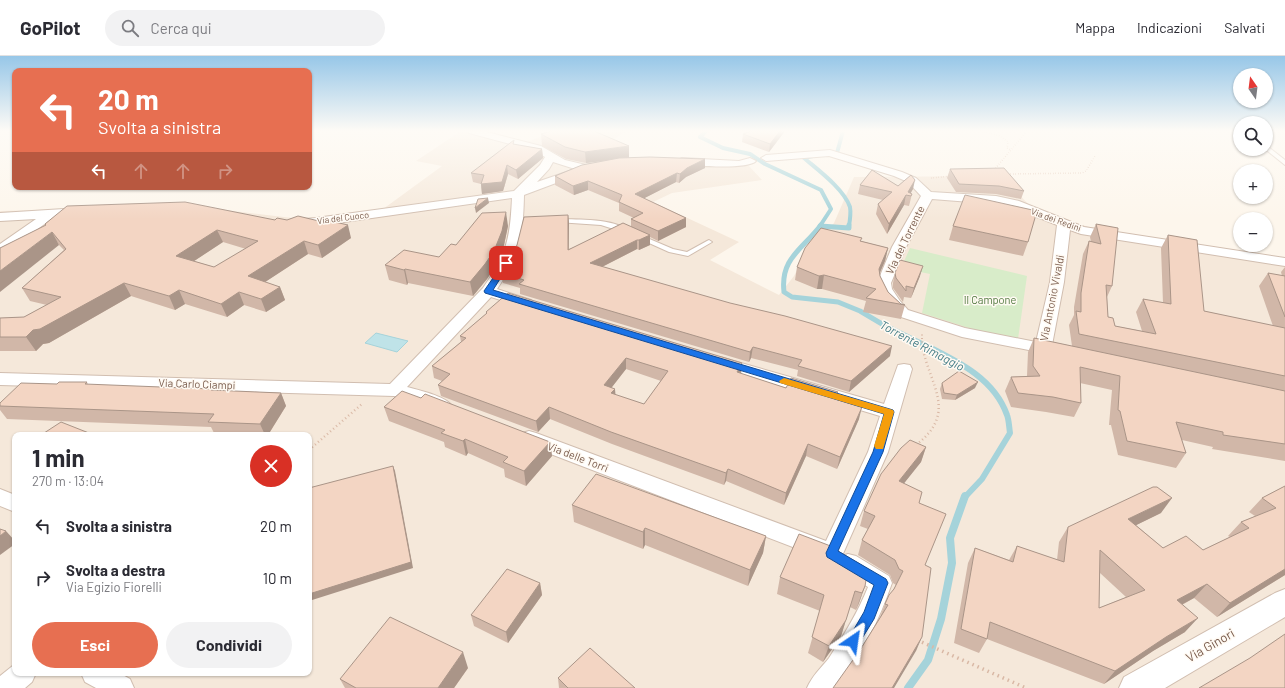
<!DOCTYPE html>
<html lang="it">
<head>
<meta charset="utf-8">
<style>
  body { margin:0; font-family:Barlow,sans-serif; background:#f2f2f3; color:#2b2b33; height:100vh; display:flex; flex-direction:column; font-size:15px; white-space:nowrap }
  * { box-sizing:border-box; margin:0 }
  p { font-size:13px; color:#7c7c81 }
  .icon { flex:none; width:22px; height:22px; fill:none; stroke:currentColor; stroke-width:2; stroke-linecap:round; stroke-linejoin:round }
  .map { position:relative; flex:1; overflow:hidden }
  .side { position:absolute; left:12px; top:376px; width:300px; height:244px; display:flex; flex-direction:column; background:#fff; border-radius:8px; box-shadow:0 1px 3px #0004 }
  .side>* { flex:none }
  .hud { position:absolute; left:12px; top:12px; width:300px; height:122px; border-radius:8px; box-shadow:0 1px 3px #0004; background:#e76f51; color:#fff; overflow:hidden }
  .needle { width:26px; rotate:346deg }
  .controls { position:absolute; left:1233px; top:12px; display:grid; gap:8px }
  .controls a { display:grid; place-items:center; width:40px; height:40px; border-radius:50%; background:#fff; box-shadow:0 1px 3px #0004; font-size:20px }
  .pin { position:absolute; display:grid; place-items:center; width:34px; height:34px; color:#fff; margin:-17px; border-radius:8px; box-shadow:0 2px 6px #0006 }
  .me { position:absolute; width:44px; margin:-22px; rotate:32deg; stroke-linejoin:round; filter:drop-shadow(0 0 3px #0008) }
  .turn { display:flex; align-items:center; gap:14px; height:84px; padding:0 20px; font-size:18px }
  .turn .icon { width:52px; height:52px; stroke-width:2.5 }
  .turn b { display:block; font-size:28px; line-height:34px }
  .lanes { display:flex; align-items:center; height:38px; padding:0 20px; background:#0003; justify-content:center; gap:20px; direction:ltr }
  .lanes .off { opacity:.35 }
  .round { display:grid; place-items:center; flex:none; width:42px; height:42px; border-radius:21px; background:#f2f2f3 }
  .headline { display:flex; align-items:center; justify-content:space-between; height:68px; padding:0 20px }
  h1 { font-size:24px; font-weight:700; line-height:30px }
  .cta { display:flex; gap:8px; margin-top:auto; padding:8px 20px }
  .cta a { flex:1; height:46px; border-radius:24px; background:#e76f51; color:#fff; font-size:16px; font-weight:700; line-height:46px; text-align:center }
  .cta a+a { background:#f2f2f3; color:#2b2b33 }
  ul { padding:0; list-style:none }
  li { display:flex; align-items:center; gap:12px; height:52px; padding:0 20px }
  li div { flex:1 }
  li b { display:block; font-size:15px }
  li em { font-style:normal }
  header { display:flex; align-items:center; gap:24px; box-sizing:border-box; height:56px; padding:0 20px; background:#fff; border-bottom:1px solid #e1e1e2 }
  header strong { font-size:19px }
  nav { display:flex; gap:22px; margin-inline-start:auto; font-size:14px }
  .search { width:280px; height:36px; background:#f2f2f3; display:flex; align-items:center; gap:10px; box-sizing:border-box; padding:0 14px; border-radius:22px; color:#7c7c81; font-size:15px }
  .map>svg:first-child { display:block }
  .residential { fill:#f5e8da; fill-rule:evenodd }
  .green { fill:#d8ecc9 }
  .water { fill:#bfe3e8; stroke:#a5d3da }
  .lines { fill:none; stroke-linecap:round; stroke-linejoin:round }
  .stream-far3 { stroke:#a5d3da; stroke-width:4 }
  .stream-far2 { stroke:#a5d3da; stroke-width:5 }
  .stream-far1 { stroke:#a5d3da; stroke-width:6 }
  .stream { stroke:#a5d3da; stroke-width:8 }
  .service-casing { stroke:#d1beb0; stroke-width:2 }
  .minor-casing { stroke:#d1beb0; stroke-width:2 }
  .tertiary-casing { stroke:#d1beb0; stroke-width:2 }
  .path-far3 { stroke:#d9b8a5; stroke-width:1.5; stroke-dasharray:0.5 2; stroke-linecap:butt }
  .path-far2 { stroke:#d9b8a5; stroke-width:2; stroke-dasharray:1 2.5; stroke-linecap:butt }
  .path-far1 { stroke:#d9b8a5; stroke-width:2.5; stroke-dasharray:1 3; stroke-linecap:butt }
  .path { stroke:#d9b8a5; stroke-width:3.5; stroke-dasharray:1.5 4; stroke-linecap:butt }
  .service { fill:#fff; fill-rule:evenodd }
  .minor { fill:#fff; fill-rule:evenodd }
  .tertiary { fill:#fff; fill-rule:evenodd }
  .wall { fill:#d1b7a8; fill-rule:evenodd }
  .shaded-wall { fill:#aa9588 }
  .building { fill:#f3d5c3; stroke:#aa9588; fill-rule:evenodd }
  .route { fill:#1a73e8; stroke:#114b97 }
  .slow { fill:#f59e0b }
  .labels { text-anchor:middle; stroke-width:3; stroke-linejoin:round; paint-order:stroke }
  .far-street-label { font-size:9px; fill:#7a5c4d; stroke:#fffaf3 }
  .street-label { font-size:11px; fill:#7a5c4d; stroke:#fffaf3 }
  .park-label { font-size:11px; fill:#537a41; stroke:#fffaf3 }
  .water-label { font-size:12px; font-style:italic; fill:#437c86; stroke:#fffaf3 }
  .near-street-label { font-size:13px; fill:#7a5c4d; stroke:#fffaf3 }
</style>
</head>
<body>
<header>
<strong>GoPilot</strong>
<div class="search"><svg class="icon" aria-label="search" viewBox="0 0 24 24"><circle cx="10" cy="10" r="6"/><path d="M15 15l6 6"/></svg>Cerca qui</div>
<nav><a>Mappa</a><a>Indicazioni</a><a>Salvati</a></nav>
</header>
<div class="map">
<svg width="1285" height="632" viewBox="0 0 1285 632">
  <rect width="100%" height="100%" fill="#fdf6ec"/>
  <!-- residential -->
  <path class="residential" d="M461,75h23l43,11 27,-11h65l6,1 -13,8 9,4 -22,19 63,-6 73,5 14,4 13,14 -90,13 -19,9 86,40 -29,18 69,35 15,-19 8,-16 32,-37 20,-46 148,-1 28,30 26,11 33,10 196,35v426h-1285v-477l192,-5 109,13 78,-7 63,-46 -26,-5zM15,379h294v238h-294z"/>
  <!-- green -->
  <polygon class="green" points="910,192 1027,220 1018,283 972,273 922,257 930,218 901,212"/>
  <!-- water -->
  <polygon class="water" points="376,277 408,285 397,296 365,287"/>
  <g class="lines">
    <!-- stream-far3 -->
    <g class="stream-far3">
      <polyline points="706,75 700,81 723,92 750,98 765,108 821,134 831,153 820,170"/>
      <polyline points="837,97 843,75"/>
      <path d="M813,100l-9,2c14,12 40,31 46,49 1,6 0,13 -1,19"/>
    </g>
    <!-- stream-far2 -->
    <g class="stream-far2">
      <path d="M821,169c-18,24 -41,33 -37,67l8,5 46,5 22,9 22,13 45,22"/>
      <polyline points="820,170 849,172 849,169"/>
    </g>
    <!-- stream-far1 -->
    <path class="stream-far1" d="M925,289c32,16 69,33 82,70 2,5 2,12 3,18l-28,46 -17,18"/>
    <!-- stream -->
    <polyline class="stream" points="908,632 928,604 941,563 952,507 950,482 965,440"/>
    <!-- service casing -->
    <g class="service-casing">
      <g id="service">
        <polygon points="1266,89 1285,104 1285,109 1265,93"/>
        <path d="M559,163c20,1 54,-1 70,12l-3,2 -25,-8 -44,-3v-2z"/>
        <polygon points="640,179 673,193 687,196 707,185 709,184 712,186 688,200 669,196 638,182 638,180"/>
      </g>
    </g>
    <!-- minor casing -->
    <g class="minor-casing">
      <g id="minor">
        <path d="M468,75h15l58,15 24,14 21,5 16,-3 6,3 -2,2 -20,4 -6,-1 2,2 -2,2 -56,21c-1,42 -3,58 -27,94l34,11 3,3 -3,3 -5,2 -35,-11 -84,90c11,3 39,9 45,19l-3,4 -6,2 -32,-12 -17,-4 -394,-11v-12l390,11 93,-96c24,-34 27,-49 29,-90l-196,28h-22l-1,-3 1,-3 22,-2 198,-27 26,-26 5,-8 -12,-7 -64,-17zM553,106l22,7 -38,13 12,-13z"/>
        <path d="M830,94l72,22 14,6 15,14 65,4 23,5 65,26 201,31v8l-204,-32 -11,-4 -6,52 -12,63 8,1 2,4 -2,4 -6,1 -92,-18 -64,-21 -12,-12 -8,-15 -1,-6 15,-36 29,-51 -13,-14 -14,-6 -65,-20 -63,5 -5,-3 5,-3zM932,143l64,5 16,3 45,18 -7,57 -14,60 -71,-14 -57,-18 -8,-9 -8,-12 -1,-6 15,-36z"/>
        <path d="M682,102l57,3 11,-3 6,3c-8,9 -65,5 -78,2l-2,-2z"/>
        <polygon points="80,152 84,153 86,156 84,159 54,161 5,197 0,198 0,188 36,163 0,165 0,157"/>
        <path d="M720,301l164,47 14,-39 6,-1 6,1 2,4 -24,83 -46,104 6,-2 8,2 33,20 3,7c-13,38 -31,73 -56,105h-29c5,-12 14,-20 22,-30 15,-23 29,-46 39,-71l-28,-17 -3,-7 1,-3 -6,2 -8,-2 -2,-4 -3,1 -8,-3 -289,-111 -2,-5 2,-5 7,-2 7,2 290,108 42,-89 12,-36 -166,-50 -2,-4 2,-4z"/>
        <polygon points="0,433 15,439 15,456 0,450"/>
        <polygon points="15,608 15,617 36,617 32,626 25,632 0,632 0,620"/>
        <polygon points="81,617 119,617 130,623 134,632 96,632 85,626"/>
      </g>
    </g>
    <!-- tertiary casing -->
    <g class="tertiary-casing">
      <polygon id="tertiary" points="1285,533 1285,561 1165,632 1119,632 1124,621 1275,537"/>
    </g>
    <!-- path-far3 -->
    <g class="path-far3">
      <polyline points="982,75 1000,80 1008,86 1007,92 1011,94"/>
      <polyline points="994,114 1027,75"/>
      <polyline points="1008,118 1082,117 1086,115 1095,100"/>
      <polyline points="931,122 950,120"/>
    </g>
    <!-- path-far2 -->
    <polyline class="path-far2" points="922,290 922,277"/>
    <!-- path-far1 -->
    <g class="path-far1">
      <path d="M916,389c43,-33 13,-60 6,-100"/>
      <polyline points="309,394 362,348"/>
    </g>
    <!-- path -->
    <polyline class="path" points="917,584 1026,632"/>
    <!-- service -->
    <use href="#service" class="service"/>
    <!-- minor -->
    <use href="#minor" class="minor"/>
    <!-- tertiary -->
    <use href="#tertiary" class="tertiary"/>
  </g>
  <!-- wall -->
  <g class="wall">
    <polygon points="751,75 785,75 769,96 742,86 743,78"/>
    <polygon points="541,78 629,102 625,102 705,112 686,121 679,127 676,126 644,142 686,162 686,171 658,185 650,181 650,189 639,194 637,193 602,211 890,300 849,336 797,320 798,314 751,302 749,306 520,238 520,232 503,227 501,217 568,159 569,168 569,193 631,171 631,163 634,162 619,155 619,147 588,134 574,139 555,129 555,120 609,104 586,107 566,103 542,90"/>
    <polygon points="515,89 542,93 543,102 518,123 508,118 503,135 482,138 481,128 473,126 471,117"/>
    <polygon points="950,113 1024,135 1021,143 996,138 956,136 947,122"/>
    <polygon points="860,129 898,130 913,133 910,137 912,138 909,150 904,149 887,178 876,158 878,148 883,144 858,138"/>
    <path d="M67,150l284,32 -29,20 -14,-4 -43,28 15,5 5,13 -19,12 -22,-7 -17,12 -42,-13 -10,6 -44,-14 -82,47 -6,1 -7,7h-36v-33l24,-1 23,-12 -17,-4 -8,-13 42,-38 -5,-5 -14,-20zM223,186l23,7 -32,18 -20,-6z"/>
    <polygon points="1096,168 1112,230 1107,241 1108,261 1115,270 1142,275 1136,256 1143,243 1163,247 1161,192 1168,179 1204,255 1273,270 1259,230 1268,217 1282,220 1281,216 1285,211 1285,405 1212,393 1213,391 1182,384 1186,397 1176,412 1118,399 1111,369 1109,369 1112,334 1080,327 1081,347 1074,361 1046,356 1011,351 1005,335 1011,321 1027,320 1028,296 1034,282 1072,290 1069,269 1074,259 1074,251 1083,198 1089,185 1091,186 1090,181"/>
    <polygon points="508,170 504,189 496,209 487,223 473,240 408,227 407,229 389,224 385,209 439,201 456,189"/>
    <polygon points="953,170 1028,186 1023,200 949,184"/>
    <polygon points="861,185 888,192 885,205 879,217 880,220 888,236 901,248 905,249 901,263 863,256 866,245 822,233 817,233 795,224 797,211"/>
    <polygon points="895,217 920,220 911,242 904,241 903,246 893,232 893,227"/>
    <path d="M486,256l255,62 45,14 52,4 -2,7 23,20 -22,50 -31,-13 -22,49 -58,-24 -2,4 -112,-41 -62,-25 -12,13 -97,-36 -3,-11 4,-4 -8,-3 -2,-12 29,-24 -1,-6 26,-22zM626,313l35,12 -17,23 -29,-9 -3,-8z"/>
    <polygon points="87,326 88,329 212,333 213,334 281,337 286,350 268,379 215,379 211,371 7,363 0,354 0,347 57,328"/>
    <polygon points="942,327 975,332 955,344 942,343 940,333"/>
    <polygon points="421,342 550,386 552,400 526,430 505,421 504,413 468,397 466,400 445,391 444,386 389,365 384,351"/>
    <polygon points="926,391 921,406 903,428 919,447 925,509 916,595 860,594 880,561 885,548 896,529 893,527 890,519 858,499 862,484 868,473 860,470 864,455"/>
    <path d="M1285,430v89l-68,42 -23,-19 -12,7 3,27 -32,19 -49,33 -117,-45 -8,14 -25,-10 14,-80 7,-15 34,12 8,-14 40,14 2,-18 9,-15 93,-14 -25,12 27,23 40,2 27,-13 -2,-1 13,-14 14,-6 -6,-4 13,-14zM1100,517l26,24 -27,11z"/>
    <polygon points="572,449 766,480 763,497 748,530 645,489 643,493 574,466"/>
    <polygon points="780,521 865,530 859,547 856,554 850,551 841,580 823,606 808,597 820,555 777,538"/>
    <polygon points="540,527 542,539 508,587 474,570 471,559"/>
    <polygon points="468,612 454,632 345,632 340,623"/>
    <polygon points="558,622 635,632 559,632"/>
  </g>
  <!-- shaded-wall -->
  <g class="shaded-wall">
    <polygon points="780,75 785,75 769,96 770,88"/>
    <polygon points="629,90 629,102 586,107 585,96"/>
    <polygon points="542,93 543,102 518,123 516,114"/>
    <polygon points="705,103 705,112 686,121 679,127 680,118 687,112"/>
    <polygon points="507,109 508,118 503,135 482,138 481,128"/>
    <polygon points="677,117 676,126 635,147 635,138"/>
    <polygon points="915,124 913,133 909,140 908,136"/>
    <polygon points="588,125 588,134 574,139 573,130"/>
    <polygon points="906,139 904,149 887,178 889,168"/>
    <polygon points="488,142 489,147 476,157 475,152"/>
    <polygon points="506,156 508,170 504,189 496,209 487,223 473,240 470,226"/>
    <polygon points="568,159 569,168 568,204"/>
    <polygon points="686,162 686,171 658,185 658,175"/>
    <polygon points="348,169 351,182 322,202 318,189"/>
    <polygon points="217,174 223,186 182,213 176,200"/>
    <polygon points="52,176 59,189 0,236 0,215"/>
    <polygon points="650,179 650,189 639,194 639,184"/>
    <polygon points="637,184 637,193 590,217 590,207"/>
    <polygon points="304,185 308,198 253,234 248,220"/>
    <polygon points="888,192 885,205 876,226 879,213"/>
    <polygon points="923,210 920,220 911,242 914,232"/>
    <polygon points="405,213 408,227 407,229 404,214"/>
    <polygon points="824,219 822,233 817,233 819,220"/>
    <polygon points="124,227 131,240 49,287 43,288 36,295 26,281 33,274"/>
    <polygon points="280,231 285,244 266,256 261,243"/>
    <polygon points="179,234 185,248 175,254 169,240"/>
    <polygon points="239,236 244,249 227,261 221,248"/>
    <polygon points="892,290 890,300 849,336 851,325"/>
    <polygon points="753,291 751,302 749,306 750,296"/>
    <polygon points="626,302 626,313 605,340 604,329"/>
    <polygon points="742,307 741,319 737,316"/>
    <polygon points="978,326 975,332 955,344 957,339"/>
    <polygon points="615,333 616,344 611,337"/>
    <polygon points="838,336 835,348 832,342"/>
    <polygon points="281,337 286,350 268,379 265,379 260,368"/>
    <polygon points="549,351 550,363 538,376 536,365"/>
    <polygon points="862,351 859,363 837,413 840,401"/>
    <polygon points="465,383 468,397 466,400 463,385"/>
    <polygon points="550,386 552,400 526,430 524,415"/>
    <polygon points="808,388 806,400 784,449 786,437"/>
    <polygon points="926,391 921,406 894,440 899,425"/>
    <polygon points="393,410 395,415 413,512 309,545 309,538"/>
    <polygon points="728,413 726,425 724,429 726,417"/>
    <polygon points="1172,442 1161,457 1118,478 1128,463"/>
    <polygon points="645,472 645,489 643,493 643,476"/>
    <polygon points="6,475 15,485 15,488 0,499 0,480"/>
    <polygon points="766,480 763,497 748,530 750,514"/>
    <polygon points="1285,513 1285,519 1217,561 1230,547"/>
    <polygon points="540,527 542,539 508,587 506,576"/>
    <polygon points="1207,528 1194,542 1164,558 1177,544"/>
    <polygon points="865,530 859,547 856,554 862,537"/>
    <polygon points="1198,562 1185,576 1153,595 1104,628 1115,615 1166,581"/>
    <polygon points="846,564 841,580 823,606 829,590"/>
    <polygon points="922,581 916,595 894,632 892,632"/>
    <polygon points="463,596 468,612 454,632 438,632"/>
  </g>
  <!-- building -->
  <g class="building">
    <polygon points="551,75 594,75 629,90 585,96 565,91 541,78"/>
    <polygon points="751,75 780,75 770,88 743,78"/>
    <polygon points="514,84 513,88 542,93 516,114 507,109 502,126 481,128 484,119 471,117"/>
    <polygon points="650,101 705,103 687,112 680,118 677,117 635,138 686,162 658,175 631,163 643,157 619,146 622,139 588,125 573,130 555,120 582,109 619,102"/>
    <polygon points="1004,112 1024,135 999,130 959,128 950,113"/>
    <polygon points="872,114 898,130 911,119 915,124 908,136 912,138 911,140 906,139 889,168 878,148 892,136 860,129"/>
    <polygon points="965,139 1037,155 1028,186 953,170"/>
    <polygon points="488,142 475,152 478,143"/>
    <path d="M185,146l90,18 2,-2 10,2 11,-4 25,6 3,-2 22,5 -30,20 -14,-4 -56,35 32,11 -19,12 -22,-7 -18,12 -42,-14 -10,6 -45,-13 -84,46 -7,1 -7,7h-26v-19l24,-1 37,-20 -39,-9 44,-39 -14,-17 -52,39v-23l46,-23 -1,-1 22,-18zM217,174l41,11 -44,26 -38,-11z"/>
    <polygon points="506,156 502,175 494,195 485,208 470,226 405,213 404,214 385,209 404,194 439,201 451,188 456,189 482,157"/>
    <polygon points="568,159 568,194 623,167 650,179 639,184 637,184 590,207 730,247 785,260 892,290 851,325 798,310 802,304 753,291 750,296 519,228 524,224 501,217 517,189 524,161"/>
    <polygon points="1096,168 1118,172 1112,230 1106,229 1108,261 1113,262 1115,270 1156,278 1143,243 1171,248 1168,179 1197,184 1204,255 1285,272 1285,320 1079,278 1076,255 1081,256 1081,237 1089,185 1101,188"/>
    <polygon points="821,172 862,182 860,185 888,192 879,213 880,220 888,236 901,248 905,249 866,242 876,233 824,219 819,220 797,211 805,192"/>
    <polygon points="900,204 923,210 914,232 906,230 906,235 896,222 895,217"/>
    <polygon points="1268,217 1285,220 1285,261"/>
    <path d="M508,237l234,70 -5,9 49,16 5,-10 47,14 -6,6 30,9 -22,50 -32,-13 -22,49 -58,-24 -2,4 -115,-41 -62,-25 -13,14 -98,-36 12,-11 -18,-8 34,-28 -6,-2 27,-23 -1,-1zM626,302l42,13 -24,33 -33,-11 4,-4 -11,-4z"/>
    <polygon points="1034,282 1285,335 1285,388 1223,379 1223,376 1176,366 1186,397 1127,385 1120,355 1118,354 1120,320 1080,311 1081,347 1053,341 1018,337 1011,321 1040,320 1033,310"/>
    <polygon points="959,315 978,326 957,339 944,337 942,327"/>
    <polygon points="59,326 87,326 85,328 212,333 211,334 281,337 260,368 208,366 214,358 0,350 0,347 21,327 57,328"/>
    <polygon points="402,335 421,342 425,338 550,386 524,415 503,406 508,401 465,383 463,385 441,377 445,374 384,351"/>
    <polygon points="61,366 94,379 41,379"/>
    <polygon points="910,384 926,391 899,425 922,436 919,447 946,458 925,509 931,512 922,581 892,632 833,632 860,594 888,549 885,548 889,539 894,533 903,515 899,513 895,504 862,484 875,460 864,455 881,418 901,392"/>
    <polygon points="393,410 411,506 309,538 309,432"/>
    <polygon points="596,418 766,480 750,514 645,472 643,476 572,449"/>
    <path d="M1285,430v83l-55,34 -23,-19 -30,16 21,18 -32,19 -51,34 -125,-49 -3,17 -26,-10 14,-81 38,14 4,-16 47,16 4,-35 85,-40h4l15,11 -44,21 35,29 23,-12 17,14 46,-22 -8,-6 35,-14 -14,-10zM1100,494l45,40 -46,18z"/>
    <polygon points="0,473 6,475 0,480"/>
    <polygon points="799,478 828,489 868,513 865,530 862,537 855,535 846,564 829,590 812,581 824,539 780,521"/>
    <polygon points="507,513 540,527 506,576 471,559"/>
    <polygon points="390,561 463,596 438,632 356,632 340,623"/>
    <polygon points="1285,578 1285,632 1199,632 1250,602"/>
    <polygon points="590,592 635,632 568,632 558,622"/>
  </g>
  <!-- sky -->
  <linearGradient id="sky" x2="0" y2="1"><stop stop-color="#97c7e8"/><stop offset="0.46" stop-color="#fefbf6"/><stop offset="1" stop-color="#fefbf6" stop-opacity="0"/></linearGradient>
  <rect width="1285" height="163" fill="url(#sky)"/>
  <!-- route -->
  <polygon class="route" points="506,205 510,207 493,234 893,354 894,356 883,396 838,495 886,523 888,527 874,563 858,589 853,591 848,589 847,585 864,556 874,529 827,501 826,497 873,396 884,358 485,237 484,235 504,206"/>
  <!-- slow -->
  <polygon class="slow" points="784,322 893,354 894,356 883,393 876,393 874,390 884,358 780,327 779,325"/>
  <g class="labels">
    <!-- far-street labels -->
    <g class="far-street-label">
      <text transform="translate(343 162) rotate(-7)" y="3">Via del Cuoco</text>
      <text transform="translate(1056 164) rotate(20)" y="3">Via dei Redini</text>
    </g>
    <!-- street labels -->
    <g class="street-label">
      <text transform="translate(905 184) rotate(-64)" y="4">Via del Torrente</text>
      <text transform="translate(1052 242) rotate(-79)" y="4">Via Antonio Vivaldi</text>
      <text transform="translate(197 328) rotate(2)" y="4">Via Carlo Ciampi</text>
      <text transform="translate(578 401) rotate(21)" y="4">Via delle Torri</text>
    </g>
    <!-- park labels -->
    <g class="park-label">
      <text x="990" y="248">Il Campone</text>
    </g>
    <!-- water labels -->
    <g class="water-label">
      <text transform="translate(922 290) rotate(28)" y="4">Torrente Rimaggio</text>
    </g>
    <!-- near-street labels -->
    <g class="near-street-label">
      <text transform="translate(1210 589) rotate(-30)" y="5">Via Ginori</text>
    </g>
  </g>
</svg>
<div class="controls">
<a><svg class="needle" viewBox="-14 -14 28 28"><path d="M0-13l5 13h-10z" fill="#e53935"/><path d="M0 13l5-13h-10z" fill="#7c7c81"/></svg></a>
<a><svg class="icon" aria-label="search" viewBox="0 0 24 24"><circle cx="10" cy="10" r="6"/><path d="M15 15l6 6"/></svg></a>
<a>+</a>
<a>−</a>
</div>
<div class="pin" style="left:506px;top:207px;background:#d93025"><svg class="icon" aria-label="arrive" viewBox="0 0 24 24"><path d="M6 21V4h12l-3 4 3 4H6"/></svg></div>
<svg class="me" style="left:853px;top:585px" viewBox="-20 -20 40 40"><path d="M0-17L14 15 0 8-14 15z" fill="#1a73e8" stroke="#fff" stroke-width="4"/></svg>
<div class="hud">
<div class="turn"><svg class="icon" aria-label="left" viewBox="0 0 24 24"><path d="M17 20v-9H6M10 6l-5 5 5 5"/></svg><div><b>20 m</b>Svolta a sinistra</div></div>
<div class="lanes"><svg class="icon" aria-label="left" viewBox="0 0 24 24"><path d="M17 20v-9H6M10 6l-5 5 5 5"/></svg><svg class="icon off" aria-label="ahead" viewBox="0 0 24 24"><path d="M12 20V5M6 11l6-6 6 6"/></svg><svg class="icon off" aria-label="ahead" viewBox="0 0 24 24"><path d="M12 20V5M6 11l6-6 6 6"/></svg><svg class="icon off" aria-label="right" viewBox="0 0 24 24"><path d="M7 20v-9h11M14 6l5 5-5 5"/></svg></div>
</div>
<section class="side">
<div class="headline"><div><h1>1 min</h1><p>270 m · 13:04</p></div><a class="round" style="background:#d93025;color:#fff"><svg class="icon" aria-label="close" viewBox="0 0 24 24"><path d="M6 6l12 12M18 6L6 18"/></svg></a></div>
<ul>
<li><svg class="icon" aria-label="left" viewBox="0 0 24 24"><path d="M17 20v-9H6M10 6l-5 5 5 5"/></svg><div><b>Svolta a sinistra</b></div><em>20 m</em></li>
<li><svg class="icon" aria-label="right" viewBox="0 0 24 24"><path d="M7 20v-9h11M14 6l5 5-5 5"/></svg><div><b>Svolta a destra</b><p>Via Egizio Fiorelli</p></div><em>10 m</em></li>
</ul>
<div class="cta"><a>Esci</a><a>Condividi</a></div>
</section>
</div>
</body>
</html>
